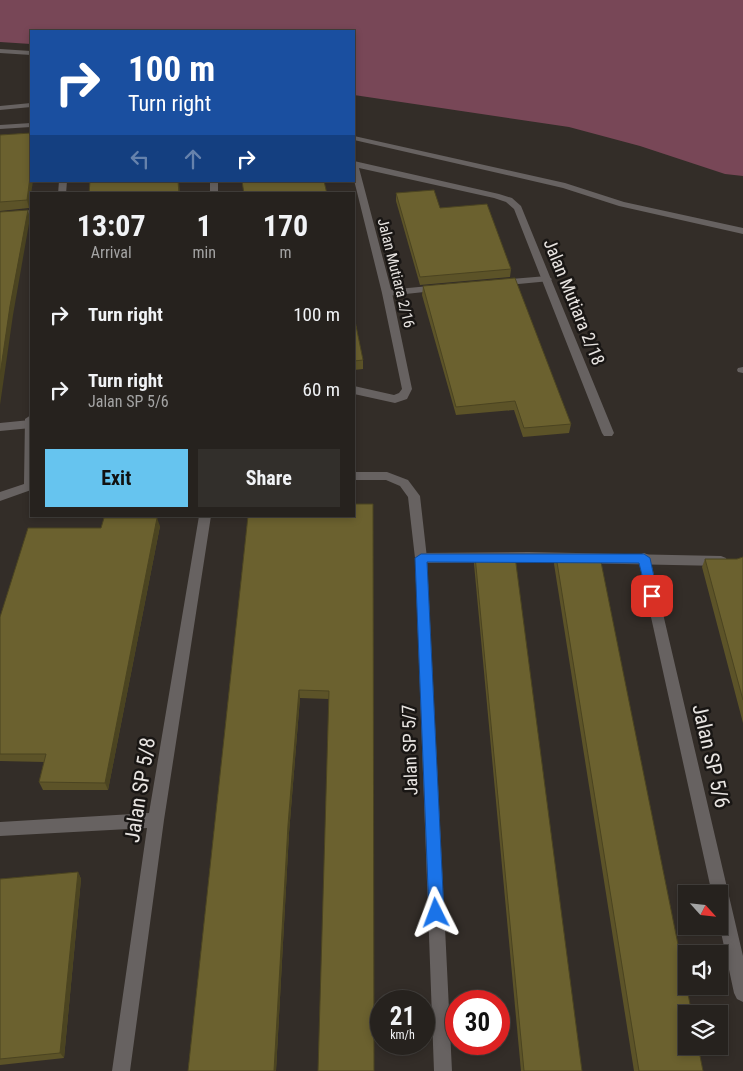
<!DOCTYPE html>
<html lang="en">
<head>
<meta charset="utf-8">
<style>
  body { margin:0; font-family:"Roboto Condensed",sans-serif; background:#322f2b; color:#f1f3f6; height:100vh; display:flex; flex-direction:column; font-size:19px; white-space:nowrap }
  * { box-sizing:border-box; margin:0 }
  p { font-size:16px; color:#a4a4a4 }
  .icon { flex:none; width:28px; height:28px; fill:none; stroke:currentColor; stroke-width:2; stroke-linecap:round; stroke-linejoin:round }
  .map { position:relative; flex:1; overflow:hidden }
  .sheet { position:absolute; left:30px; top:192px; width:325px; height:325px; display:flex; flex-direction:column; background:#26221e; border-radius:0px; box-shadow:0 2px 8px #0003,0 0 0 1px #423f3c }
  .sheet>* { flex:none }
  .guide { position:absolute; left:30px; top:30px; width:325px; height:152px; border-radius:0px; box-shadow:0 2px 8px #0003,0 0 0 1px #423f3c; background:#1a4fa0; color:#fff; overflow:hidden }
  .needle { width:32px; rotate:117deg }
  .fabs { position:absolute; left:678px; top:885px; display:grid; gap:10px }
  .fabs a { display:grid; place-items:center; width:50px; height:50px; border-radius:0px; background:#26221e; box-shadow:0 2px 8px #0003,0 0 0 1px #423f3c; font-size:25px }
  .speed { position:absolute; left:370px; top:990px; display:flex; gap:10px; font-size:25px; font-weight:700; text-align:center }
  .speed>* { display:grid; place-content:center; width:65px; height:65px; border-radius:50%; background:#26221e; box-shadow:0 2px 8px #0003,0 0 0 1px #423f3c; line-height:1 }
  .speed small { font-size:12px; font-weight:400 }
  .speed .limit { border:8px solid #d22; background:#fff; color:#111 }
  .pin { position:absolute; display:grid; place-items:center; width:42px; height:42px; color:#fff; margin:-21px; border-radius:10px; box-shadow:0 2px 8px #0006 }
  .me { position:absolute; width:55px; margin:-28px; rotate:357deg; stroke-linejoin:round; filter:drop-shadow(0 0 4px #0008) }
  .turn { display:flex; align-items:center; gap:18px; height:105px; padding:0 15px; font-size:22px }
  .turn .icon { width:65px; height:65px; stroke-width:2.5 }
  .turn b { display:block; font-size:35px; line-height:42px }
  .lanes { display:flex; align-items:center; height:48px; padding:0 15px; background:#0003; justify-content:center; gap:25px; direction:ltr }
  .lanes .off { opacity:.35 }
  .eta { display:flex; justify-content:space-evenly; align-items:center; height:85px; text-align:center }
  .eta b { font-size:30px; font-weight:700; line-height:35px }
  .action { display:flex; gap:10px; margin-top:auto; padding:10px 15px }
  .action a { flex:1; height:58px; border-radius:0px; background:#66c4ef; color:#111; font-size:20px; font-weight:700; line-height:58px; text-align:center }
  .action a+a { background:#322f2b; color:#f1f3f6 }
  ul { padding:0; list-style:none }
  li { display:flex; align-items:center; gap:15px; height:75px; padding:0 15px }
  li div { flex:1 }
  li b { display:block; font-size:19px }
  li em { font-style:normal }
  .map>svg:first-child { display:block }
  .forest { fill:#784757 }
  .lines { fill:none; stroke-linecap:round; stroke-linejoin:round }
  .service { fill:#676261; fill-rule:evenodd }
  .minor { fill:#676261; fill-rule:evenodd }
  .wall { fill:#5c5328 }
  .shaded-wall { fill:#4b4421 }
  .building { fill:#6b612f; stroke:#4b4421 }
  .route { fill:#1a73e8; stroke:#114b97 }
  .labels { text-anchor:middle; stroke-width:5; stroke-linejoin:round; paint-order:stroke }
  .far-street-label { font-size:15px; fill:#e8e4e1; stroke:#191614 }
  .street-label { font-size:18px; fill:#e8e4e1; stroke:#191614 }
  .near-street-label { font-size:21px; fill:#e8e4e1; stroke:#191614 }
</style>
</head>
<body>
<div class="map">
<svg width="743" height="1071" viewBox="0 0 743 1071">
  <rect width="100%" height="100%" fill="#332d28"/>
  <!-- forest -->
  <polygon class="forest" points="0,0 743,0 743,176 725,174 640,146 569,127 354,95 354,31 31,31 31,44 0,42"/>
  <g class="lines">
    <!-- service -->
    <g class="service">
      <polygon points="0,49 31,51 31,55 0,53"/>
      <polygon points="31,103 31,107 0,110 0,106"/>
      <polygon points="354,136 565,183 624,202 743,228 743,234 619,206 563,188 354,140"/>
      <polygon points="31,210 31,216 0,219 0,213"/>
      <polygon points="547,276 552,279 550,281 499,286 494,283 499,280"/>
      <polygon points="440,285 445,288 443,290 387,296 382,293 387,290"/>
      <polygon points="743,367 743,373 738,372 737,370 738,368"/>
      <polygon points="30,420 31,428 0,431 0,423"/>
      <polygon points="528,552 721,556 726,558 727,561 726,564 721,566 528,562 421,563 416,561 415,558 416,555 421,553"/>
    </g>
    <!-- minor -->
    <g class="minor">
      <polygon points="31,123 31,127 0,129 0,125"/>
      <polygon points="354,161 499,194 512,198 521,206 614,433 612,436 604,436 602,433 514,209 506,202 494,198 359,168 392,293 412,389 407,399 395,403 354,394 354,386 394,395 399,393 402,389 382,293 354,180"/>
      <polygon points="59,181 67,181 66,194 58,194"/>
      <rect x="210" y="181" width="8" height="13"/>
      <polygon points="31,415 31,490 0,501 0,492 24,484 25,419"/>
      <polygon points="354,472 387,472 408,480 420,496 427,558 452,1071 434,1071 415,558 408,497 400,486 386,480 354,480"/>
      <polygon points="199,516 211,516 164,820 130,1071 112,1071 147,828 0,836 0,822 149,813"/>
      <polygon points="644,553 649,555 650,558 743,956 743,1002 737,999 734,993 719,923 719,894 712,894 638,558 639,555"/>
    </g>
  </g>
  <!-- wall -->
  <g class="wall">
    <polygon points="31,133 29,208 0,211 0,135"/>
    <polygon points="396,193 440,208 511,269 510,277 420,285 396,201"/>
    <polygon points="423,286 571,424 569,433 523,437 514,410 456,415 422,295"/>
    <polygon points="354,316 363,360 363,369 354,370"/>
    <polygon points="248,516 354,516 329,699 300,698 289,833 276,1071 188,1071"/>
    <polygon points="160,526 108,790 43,790 39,782 44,762 0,761 0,617 101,528"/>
    <polygon points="475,556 582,1071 521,1071 474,564"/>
    <polygon points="556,556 703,1071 634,1071 554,564"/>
    <polygon points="743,557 743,723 702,567 705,559 737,559"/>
    <polygon points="78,872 81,879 64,1058 0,1065 0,879"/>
  </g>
  <!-- shaded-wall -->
  <g class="shaded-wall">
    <polygon points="31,169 31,181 33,181 29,208 27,200"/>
    <polygon points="178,181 179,181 180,194 179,194"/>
    <polygon points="28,210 30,218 13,315 0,405 0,375 10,306"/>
    <polygon points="157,518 160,526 108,790 105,783"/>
    <polygon points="299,690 300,698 289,833 276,1071 274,1071 288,825"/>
    <polygon points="78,872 81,879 64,1058 60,1053"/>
  </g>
  <!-- building -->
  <g class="building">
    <polygon points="31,133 31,169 27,200 0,202 0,135"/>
    <polygon points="90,181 178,181 179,194 89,194"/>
    <polygon points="242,181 324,181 327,194 244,194"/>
    <polygon points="434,190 440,208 487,204 511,269 420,277 396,193"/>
    <polygon points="28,210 10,306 0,375 0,212"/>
    <polygon points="515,278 571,424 524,428 515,401 456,407 423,286"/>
    <polygon points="354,316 363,360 354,361"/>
    <polygon points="354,504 373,504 374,1071 318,1071 329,691 299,690 288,825 274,1071 188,1071 248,516 354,516"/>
    <polygon points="104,518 157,518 105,783 39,782 46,754 0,754 0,617 28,528 101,528"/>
    <polygon points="475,556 515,556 582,1071 524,1071"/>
    <polygon points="556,556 600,557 692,1014 686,1014 686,1046 698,1046 703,1071 639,1071"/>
    <polygon points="743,557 743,700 705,559 737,559"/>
    <polygon points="78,872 60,1053 0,1059 0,879"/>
  </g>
  <!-- route -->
  <polygon class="route" points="421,554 644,554 650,558 658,596 657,599 648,599 639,563 427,562 444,913 442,918 436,921 431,918 429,913 415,558"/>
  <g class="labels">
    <!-- far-street labels -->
    <g class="far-street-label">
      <text transform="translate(396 273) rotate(76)" y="5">Jalan Mutiara 2/16</text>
    </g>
    <!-- street labels -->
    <g class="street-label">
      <text transform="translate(574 302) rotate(68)" y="6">Jalan Mutiara 2/18</text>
      <text transform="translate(410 750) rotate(-92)" y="6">Jalan SP 5/7</text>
    </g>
    <!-- near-street labels -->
    <g class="near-street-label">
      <text transform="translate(711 756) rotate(77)" y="7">Jalan SP 5/6</text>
      <text transform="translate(140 790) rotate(-81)" y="7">Jalan SP 5/8</text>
    </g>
  </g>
</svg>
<div class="fabs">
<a><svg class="needle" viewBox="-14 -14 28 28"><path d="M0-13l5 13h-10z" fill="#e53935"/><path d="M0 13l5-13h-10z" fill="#a4a4a4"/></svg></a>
<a><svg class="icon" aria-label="sound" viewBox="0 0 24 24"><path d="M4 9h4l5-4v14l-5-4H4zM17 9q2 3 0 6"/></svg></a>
<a><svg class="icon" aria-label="layers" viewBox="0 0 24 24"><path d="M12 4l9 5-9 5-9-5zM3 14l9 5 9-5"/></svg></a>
</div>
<div class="speed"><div>21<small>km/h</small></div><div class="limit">30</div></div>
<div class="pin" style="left:652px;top:596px;background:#d93025"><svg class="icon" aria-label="arrive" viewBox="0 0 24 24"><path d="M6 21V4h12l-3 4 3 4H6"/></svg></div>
<svg class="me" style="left:436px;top:913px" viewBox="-20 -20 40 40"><path d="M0-17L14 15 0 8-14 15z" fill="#1a73e8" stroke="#fff" stroke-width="4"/></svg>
<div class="guide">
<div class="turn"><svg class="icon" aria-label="right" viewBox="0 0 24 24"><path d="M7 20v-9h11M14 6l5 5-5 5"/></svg><div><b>100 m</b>Turn right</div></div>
<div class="lanes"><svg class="icon off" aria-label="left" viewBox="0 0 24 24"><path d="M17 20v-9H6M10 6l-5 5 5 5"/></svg><svg class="icon off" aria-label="ahead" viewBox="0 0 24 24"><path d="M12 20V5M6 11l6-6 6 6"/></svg><svg class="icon" aria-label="right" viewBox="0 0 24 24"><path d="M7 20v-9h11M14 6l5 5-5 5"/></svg></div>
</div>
<section class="sheet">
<div class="eta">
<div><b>13:07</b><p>Arrival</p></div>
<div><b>1</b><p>min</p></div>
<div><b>170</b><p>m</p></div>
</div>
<ul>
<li><svg class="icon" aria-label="right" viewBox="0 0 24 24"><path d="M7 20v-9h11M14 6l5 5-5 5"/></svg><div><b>Turn right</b></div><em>100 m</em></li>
<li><svg class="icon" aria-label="right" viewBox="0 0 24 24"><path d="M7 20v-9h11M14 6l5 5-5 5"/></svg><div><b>Turn right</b><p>Jalan SP 5/6</p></div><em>60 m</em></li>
</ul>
<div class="action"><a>Exit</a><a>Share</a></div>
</section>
</div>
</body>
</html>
